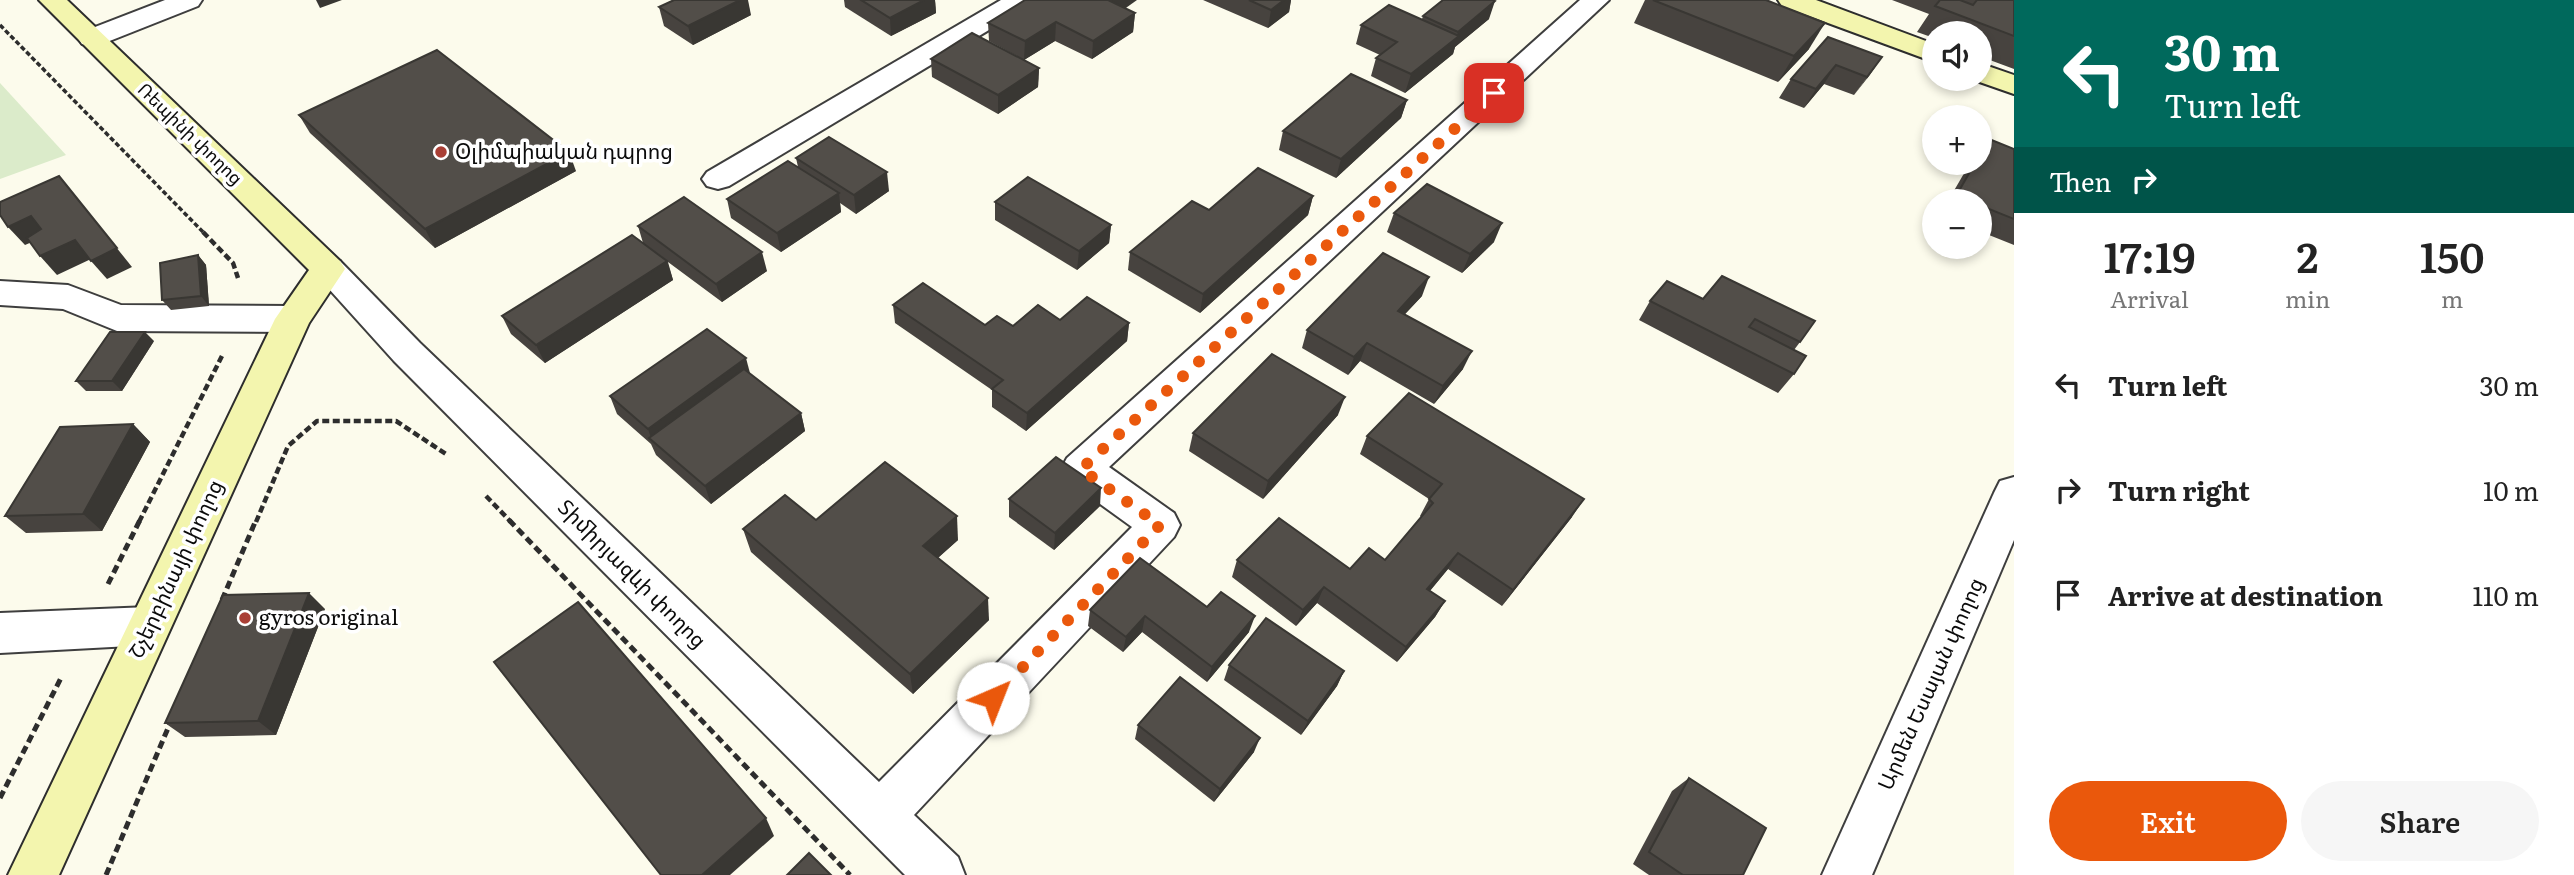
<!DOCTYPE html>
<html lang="en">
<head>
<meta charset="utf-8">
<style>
  body { margin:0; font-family:Literata,"Noto Sans Armenian",serif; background:#f6f6f6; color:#222; height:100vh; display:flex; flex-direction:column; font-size:26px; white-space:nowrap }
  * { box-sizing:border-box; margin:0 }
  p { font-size:23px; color:#767676 }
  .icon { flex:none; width:38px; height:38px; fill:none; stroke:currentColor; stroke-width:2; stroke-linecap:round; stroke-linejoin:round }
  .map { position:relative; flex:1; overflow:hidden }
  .details { display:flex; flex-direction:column; background:#fff; width:560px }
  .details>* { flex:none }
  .guide { background:#00695c; color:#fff; overflow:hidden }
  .buttons { position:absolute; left:1922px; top:21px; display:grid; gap:14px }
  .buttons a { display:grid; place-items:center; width:70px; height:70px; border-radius:50%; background:#fff; box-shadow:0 4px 10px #0003; font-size:35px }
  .pin { position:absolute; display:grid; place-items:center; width:60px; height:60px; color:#fff; margin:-30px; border-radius:14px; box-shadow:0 4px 10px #0006 }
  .me { position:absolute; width:77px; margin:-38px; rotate:44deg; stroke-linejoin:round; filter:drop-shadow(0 0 5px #0008) }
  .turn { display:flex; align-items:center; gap:24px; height:147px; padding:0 35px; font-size:32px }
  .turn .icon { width:91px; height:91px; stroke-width:2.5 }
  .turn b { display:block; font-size:49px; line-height:60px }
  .then { display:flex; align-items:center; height:66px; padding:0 35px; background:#0003; gap:14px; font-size:26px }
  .eta { display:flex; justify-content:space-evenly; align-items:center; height:119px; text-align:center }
  .eta b { font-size:42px; font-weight:600; line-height:49px }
  .button { display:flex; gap:14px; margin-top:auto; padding:14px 35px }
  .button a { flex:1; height:80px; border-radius:42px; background:#ea580c; color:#fff; font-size:28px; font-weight:600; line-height:80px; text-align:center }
  .button a+a { background:#f6f6f6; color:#222 }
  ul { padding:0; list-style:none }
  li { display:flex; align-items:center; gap:21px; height:105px; padding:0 35px }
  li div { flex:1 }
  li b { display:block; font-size:26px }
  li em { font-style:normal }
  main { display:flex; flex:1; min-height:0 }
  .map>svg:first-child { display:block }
  .pitch { fill:#dbebca }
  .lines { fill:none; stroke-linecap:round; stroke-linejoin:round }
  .street-casing { stroke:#3e3e3e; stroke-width:4 }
  .secondary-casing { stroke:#2d2d2d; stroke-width:4 }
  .path-far2 { stroke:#2d2d2d; stroke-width:3.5; stroke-dasharray:5 2.5; stroke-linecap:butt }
  .path-far1 { stroke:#2d2d2d; stroke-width:4.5; stroke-dasharray:7 3.5; stroke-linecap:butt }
  .path { stroke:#2d2d2d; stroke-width:5; stroke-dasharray:8 4.5; stroke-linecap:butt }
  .street { fill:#fff; fill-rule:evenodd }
  .secondary { fill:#f3f5ae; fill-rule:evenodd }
  .wall { fill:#47433f }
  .shaded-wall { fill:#393733 }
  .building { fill:#524e49; stroke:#393733; stroke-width:2 }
  .route { stroke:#ea580c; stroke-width:12; stroke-dasharray:0 21.6 }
  .poi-dot { fill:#a93f35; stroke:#fff; stroke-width:2.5 }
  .labels { text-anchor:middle; stroke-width:7; stroke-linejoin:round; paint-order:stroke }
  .far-street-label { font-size:18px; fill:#0b0b0b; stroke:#fff }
  .poi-label { font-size:21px; fill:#0b0b0b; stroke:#fff; text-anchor:start }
  .street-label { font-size:21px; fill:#0b0b0b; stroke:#fff }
</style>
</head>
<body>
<main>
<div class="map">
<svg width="2014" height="875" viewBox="0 0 2014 875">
  <rect width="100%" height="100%" fill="#fcfbec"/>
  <!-- pitch -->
  <polygon class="pitch" points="0,83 66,155 0,179"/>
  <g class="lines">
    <!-- street casing -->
    <g class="street-casing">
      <g id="street">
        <polygon points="165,0 202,0 198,6 102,44 92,46 82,44 78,38 82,32"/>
        <polygon points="1001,0 1033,0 1029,6 729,186 718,189 707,186 702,179 707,172"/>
        <polygon points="1580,0 1609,0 1109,467 1174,513 1180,525 1174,537 914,815 958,857 965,875 905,875 394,361 311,269 316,261 328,257 340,261 420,343 879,782 1132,527 1067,480 1061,469 1067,458"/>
        <polygon points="0,281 68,285 121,305 293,306 305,310 311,319 305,328 293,332 117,331 63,309 0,305"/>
        <polygon points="2014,477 2014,540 1872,875 1822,875 1994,493 2000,481"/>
        <polygon points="149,607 164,612 171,626 164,640 149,645 0,653 0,613"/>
      </g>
    </g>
    <!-- secondary casing -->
    <g class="secondary-casing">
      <g id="secondary">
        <polygon points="39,0 67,0 340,261 345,269 309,323 59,875 8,875 275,319 309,270"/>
        <polygon points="1778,0 1816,0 1934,44 1934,62 1782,6"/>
        <polygon points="1979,63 2014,75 2014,94 1971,79 1979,79"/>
      </g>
    </g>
    <!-- path-far2 -->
    <polyline class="path-far2" points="0,25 205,234"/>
    <!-- path-far1 -->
    <g class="path-far1">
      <polyline points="203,232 233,263 238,278"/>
      <polyline points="486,496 511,522"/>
      <polyline points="139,522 222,356"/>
      <polyline points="256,522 288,446 317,421 396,421 446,454"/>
    </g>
    <!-- path -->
    <g class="path">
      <polyline points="509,520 850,875"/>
      <polyline points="108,584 140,520"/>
      <polyline points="222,600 256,520"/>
      <polyline points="0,798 62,676"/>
      <polyline points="106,875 171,721"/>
    </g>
    <!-- street -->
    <use href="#street" class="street"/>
    <!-- secondary -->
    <use href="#secondary" class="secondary"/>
  </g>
  <!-- wall -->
  <g class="wall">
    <polygon points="844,0 935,0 936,13 891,36 845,7"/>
    <polygon points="1203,0 1291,0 1289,12 1268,28"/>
    <polygon points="1645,0 1766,0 1809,49 1778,82 1634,23"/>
    <polygon points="1892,0 2014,0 2014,69 1979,56 1979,33 1934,33 1934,38 1917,32 1929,14"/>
    <polygon points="659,7 751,15 693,45 664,26"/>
    <polygon points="1125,8 1135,13 1133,32 1092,59 1055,41 1024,60 989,41 988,23"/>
    <polygon points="1423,16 1489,19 1455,47 1453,54 1405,93 1371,76 1376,58 1380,55 1356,44 1361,25 1422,19"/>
    <polygon points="1828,37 1882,57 1854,95 1824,84 1804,108 1779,98 1791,79"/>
    <polygon points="931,59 1039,68 1038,87 998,114 932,77"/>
    <polygon points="1407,100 1401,118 1336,178 1279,150 1283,131"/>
    <polygon points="299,115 576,171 435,248 310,133"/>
    <polygon points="1989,139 2014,149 2014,245 1979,231 1979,201 1948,201 1970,163 1979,163 1979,150"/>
    <polygon points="796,158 889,191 856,214 840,203 841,212 781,252 731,218 727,199 798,167"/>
    <polygon points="1313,196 1308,215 1200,313 1128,270 1130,252 1209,210"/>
    <polygon points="995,202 1111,225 1109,243 1077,270 995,220"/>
    <polygon points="1394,213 1494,242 1462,273 1387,232"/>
    <polygon points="638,226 767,271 722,302 668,262 673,280 545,363 511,334 502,316 643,243"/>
    <polygon points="198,255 206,265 209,306 171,310 162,300"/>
    <polygon points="1722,276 1800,342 1794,350 1794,374 1778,393 1639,320 1650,301 1703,299"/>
    <polygon points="1422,296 1405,314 1463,369 1434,404 1360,361 1348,375 1302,348 1307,330"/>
    <polygon points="893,305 985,325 1013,326 1060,320 1129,323 1127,341 1026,431 992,407 992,390 895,323"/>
    <polygon points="154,341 122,391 86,391 76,381"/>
    <polygon points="750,374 801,413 805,431 711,504 656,455 651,444 617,414 610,396"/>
    <polygon points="1338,415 1263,499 1189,451 1193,433"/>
    <polygon points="133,424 150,442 102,531 26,533 5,516"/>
    <polygon points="1367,436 1572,517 1502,606 1448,569 1430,591 1445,601 1435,617 1397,662 1317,603 1296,626 1232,577 1237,560 1350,569 1385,560 1421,517 1420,516 1429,499 1360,454"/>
    <polygon points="1009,499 1100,506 1054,550 1009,517"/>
    <polygon points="816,520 958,540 938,558 989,620 913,694 751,552 743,529"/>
    <polygon points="1207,607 1249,632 1207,682 1142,632 1123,652 1088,626 1090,610"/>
    <polygon points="325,609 276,735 185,737 165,723"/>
    <polygon points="1229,665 1344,671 1337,686 1301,735 1224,680"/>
    <polygon points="1138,725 1254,752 1214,802 1135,739"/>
    <polygon points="1689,778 1743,875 1649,875 1633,864 1672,791"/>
  </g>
  <!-- shaded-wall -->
  <g class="shaded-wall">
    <polygon points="316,0 342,0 320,8"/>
    <polygon points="740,0 748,0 751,15 693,45 688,26"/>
    <polygon points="924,0 935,0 936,13 891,36 890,18"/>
    <polygon points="1112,0 1137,0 1109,20 1110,1"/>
    <polygon points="1284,0 1291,0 1289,12 1268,28 1271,10"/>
    <polygon points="1495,1 1489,19 1455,47 1453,54 1405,93 1411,74 1456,38 1458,32"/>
    <polygon points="1135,13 1133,32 1092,59 1093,41"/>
    <polygon points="1056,22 1055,41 1024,60 1025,41"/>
    <polygon points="1825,23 1809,49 1778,82 1794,56"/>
    <polygon points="1882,57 1869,76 1854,95 1867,77"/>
    <polygon points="1836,65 1824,84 1804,108 1816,89"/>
    <polygon points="1039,68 1038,87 998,114 998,95"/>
    <polygon points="1407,100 1401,118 1336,178 1341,159"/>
    <polygon points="569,152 576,171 435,248 425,229"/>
    <polygon points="887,172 889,191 856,214 854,195"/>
    <polygon points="59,176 132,267 107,279 91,261"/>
    <polygon points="839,193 841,212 781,252 777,233"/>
    <polygon points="1313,196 1308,215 1200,313 1203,294"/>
    <polygon points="31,216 48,235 25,245 8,227"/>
    <polygon points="1502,223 1494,242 1462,273 1470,254"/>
    <polygon points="1111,225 1109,243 1077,270 1079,251"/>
    <polygon points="75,240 91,259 57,275 40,256"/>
    <polygon points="762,252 767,271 722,302 716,284"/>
    <polygon points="198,255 206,265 209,306 201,296"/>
    <polygon points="667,261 673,280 545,363 536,345"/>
    <polygon points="1429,277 1422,296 1391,329 1398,311"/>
    <polygon points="1129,323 1127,341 1026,431 1027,413"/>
    <polygon points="145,332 154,341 122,391 112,381"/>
    <polygon points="1367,343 1360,361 1348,375 1354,357"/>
    <polygon points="1472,351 1463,369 1434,404 1443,386"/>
    <polygon points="746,358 751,377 652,441 648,429"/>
    <polygon points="1345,397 1338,415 1263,499 1268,481"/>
    <polygon points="801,413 805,431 711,504 705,486"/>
    <polygon points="133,424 150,442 102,531 83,514"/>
    <polygon points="1101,488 1100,506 1054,550 1055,533"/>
    <polygon points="1584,499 1572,517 1502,606 1513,590"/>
    <polygon points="957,516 958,540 925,569 923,546"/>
    <polygon points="1458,553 1448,569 1417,606 1427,589"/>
    <polygon points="1324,587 1317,603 1296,626 1303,610"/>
    <polygon points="309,593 325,609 276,735 258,721"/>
    <polygon points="988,598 989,620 913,694 910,674"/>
    <polygon points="1445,601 1435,617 1397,662 1406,647"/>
    <polygon points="1145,616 1142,632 1123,652 1126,637"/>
    <polygon points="1255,616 1249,632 1207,682 1212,667"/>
    <polygon points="1344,671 1337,686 1301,735 1308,721"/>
    <polygon points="1260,738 1254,752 1214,802 1220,789"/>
    <polygon points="766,818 774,836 730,875 702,875"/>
  </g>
  <!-- building -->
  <g class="building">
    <polygon points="674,0 740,0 688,26 659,7"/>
    <polygon points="861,0 924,0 890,18"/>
    <polygon points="1025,0 1112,0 1110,1 1135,13 1093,41 1056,22 1025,41 988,23"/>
    <polygon points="1249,0 1284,0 1271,10"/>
    <polygon points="1443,0 1493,0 1495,1 1458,32 1423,16"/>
    <polygon points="1653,0 1766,0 1825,23 1794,56"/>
    <polygon points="1940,0 1960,0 1973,5 1977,0 2014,0 2014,36 1935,6"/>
    <polygon points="1389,5 1459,36 1411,74 1376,58 1397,42 1361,25"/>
    <polygon points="972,33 1039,68 998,95 931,59"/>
    <polygon points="1828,37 1882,57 1867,77 1836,65 1816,89 1791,79"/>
    <polygon points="437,50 569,152 425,229 299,115"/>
    <polygon points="1351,74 1407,100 1341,159 1283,131"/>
    <polygon points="829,137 887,172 854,195 796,158"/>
    <polygon points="1989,139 2014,149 2014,219 1979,205 1979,201 1969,201 1956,196 1975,163 1979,163 1979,156"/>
    <polygon points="788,161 839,193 777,233 727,199"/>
    <polygon points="1258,168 1313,196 1203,294 1130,252 1192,201 1209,210"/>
    <polygon points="59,176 117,248 91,261 75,240 40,256 27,238 41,229 31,216 8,227 0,215 0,202"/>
    <polygon points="1028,177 1111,225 1079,251 995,202"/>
    <polygon points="1427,184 1502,223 1470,254 1394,213"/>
    <polygon points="684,197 762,252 716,284 638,226"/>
    <polygon points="632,235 667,261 536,345 502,316"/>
    <polygon points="1383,253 1429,277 1398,311 1472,351 1443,386 1367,343 1354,357 1307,330"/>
    <polygon points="198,255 201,296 162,300 160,263"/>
    <polygon points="1722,276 1815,321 1800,342 1755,319 1749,327 1806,356 1794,374 1650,301 1667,281 1703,299"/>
    <polygon points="923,283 985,325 997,316 1013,326 1038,305 1060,320 1087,297 1129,323 1027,413 992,389 1003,380 893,305"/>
    <polygon points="707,329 746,358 648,429 610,396"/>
    <polygon points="110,332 145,332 112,381 76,381"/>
    <polygon points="1272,354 1345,397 1268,481 1193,433"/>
    <polygon points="744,369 801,413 705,486 649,438"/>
    <polygon points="1409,393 1584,499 1513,590 1458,553 1427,589 1445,601 1406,647 1324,587 1303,610 1237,560 1279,518 1350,569 1369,548 1385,560 1433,503 1429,499 1442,484 1367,436"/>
    <polygon points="133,424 83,514 5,516 60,427"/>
    <polygon points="1056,457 1101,488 1055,533 1009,499"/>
    <polygon points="885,462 957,516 923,546 988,598 910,674 743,529 785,495 816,520"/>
    <polygon points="1140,558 1207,607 1221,592 1255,616 1212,667 1145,616 1126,637 1090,610"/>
    <polygon points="309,593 258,721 165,723 223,595"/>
    <polygon points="578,602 766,818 702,875 661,875 494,662"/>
    <polygon points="1266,618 1344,671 1308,721 1229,665"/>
    <polygon points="1180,677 1260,738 1220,789 1138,725"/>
    <polygon points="1689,778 1766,828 1743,875 1683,875 1649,852"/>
    <polygon points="809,853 831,875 787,875"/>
  </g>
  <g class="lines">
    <!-- route -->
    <polyline class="route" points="993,698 1160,525 1081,469 1494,93"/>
  </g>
  <!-- markers -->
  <g class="poi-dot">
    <circle cx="441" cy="152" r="7"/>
    <circle cx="245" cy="618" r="7"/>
  </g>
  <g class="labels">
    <!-- far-street labels -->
    <g class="far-street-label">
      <text transform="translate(190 134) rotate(44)" y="6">Ռեպինի փողոց</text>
    </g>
    <!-- poi labels -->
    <g class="poi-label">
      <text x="455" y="159">Օլիմպիական դպրոց</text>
      <text x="259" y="625">gyros original</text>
    </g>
    <!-- street labels -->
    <g class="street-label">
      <text transform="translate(176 569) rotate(-65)" y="7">Շչերբինայի փողոց</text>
      <text transform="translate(632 574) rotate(45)" y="7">Տիմիրյազևի փողոց</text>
      <text transform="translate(1931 684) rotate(-66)" y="7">Արմեն Եսայան փողոց</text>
    </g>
  </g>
</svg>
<div class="buttons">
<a><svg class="icon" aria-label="sound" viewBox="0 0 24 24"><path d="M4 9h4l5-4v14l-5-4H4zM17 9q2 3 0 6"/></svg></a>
<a>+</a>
<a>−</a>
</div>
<div class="pin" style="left:1494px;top:93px;background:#d93025"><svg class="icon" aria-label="arrive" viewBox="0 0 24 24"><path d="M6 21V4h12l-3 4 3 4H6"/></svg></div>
<svg class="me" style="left:993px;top:698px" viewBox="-20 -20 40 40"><circle r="19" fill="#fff"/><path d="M0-13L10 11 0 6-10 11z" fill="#ea580c"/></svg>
</div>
<section class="details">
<div class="guide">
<div class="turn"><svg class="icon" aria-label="left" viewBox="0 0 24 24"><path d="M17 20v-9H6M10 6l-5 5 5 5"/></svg><div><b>30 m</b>Turn left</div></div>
<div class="then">Then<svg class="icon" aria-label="right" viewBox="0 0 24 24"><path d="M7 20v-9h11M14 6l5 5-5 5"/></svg></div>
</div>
<div class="eta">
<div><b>17:19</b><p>Arrival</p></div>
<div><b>2</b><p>min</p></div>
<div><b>150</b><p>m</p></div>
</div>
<ul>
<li><svg class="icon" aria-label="left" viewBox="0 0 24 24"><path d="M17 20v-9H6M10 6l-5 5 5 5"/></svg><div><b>Turn left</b></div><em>30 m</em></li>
<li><svg class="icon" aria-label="right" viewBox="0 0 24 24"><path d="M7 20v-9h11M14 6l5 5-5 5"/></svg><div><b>Turn right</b></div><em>10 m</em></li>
<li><svg class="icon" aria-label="arrive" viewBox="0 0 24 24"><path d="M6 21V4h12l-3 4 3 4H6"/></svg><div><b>Arrive at destination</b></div><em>110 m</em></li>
</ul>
<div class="button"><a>Exit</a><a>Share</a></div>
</section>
</main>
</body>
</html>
